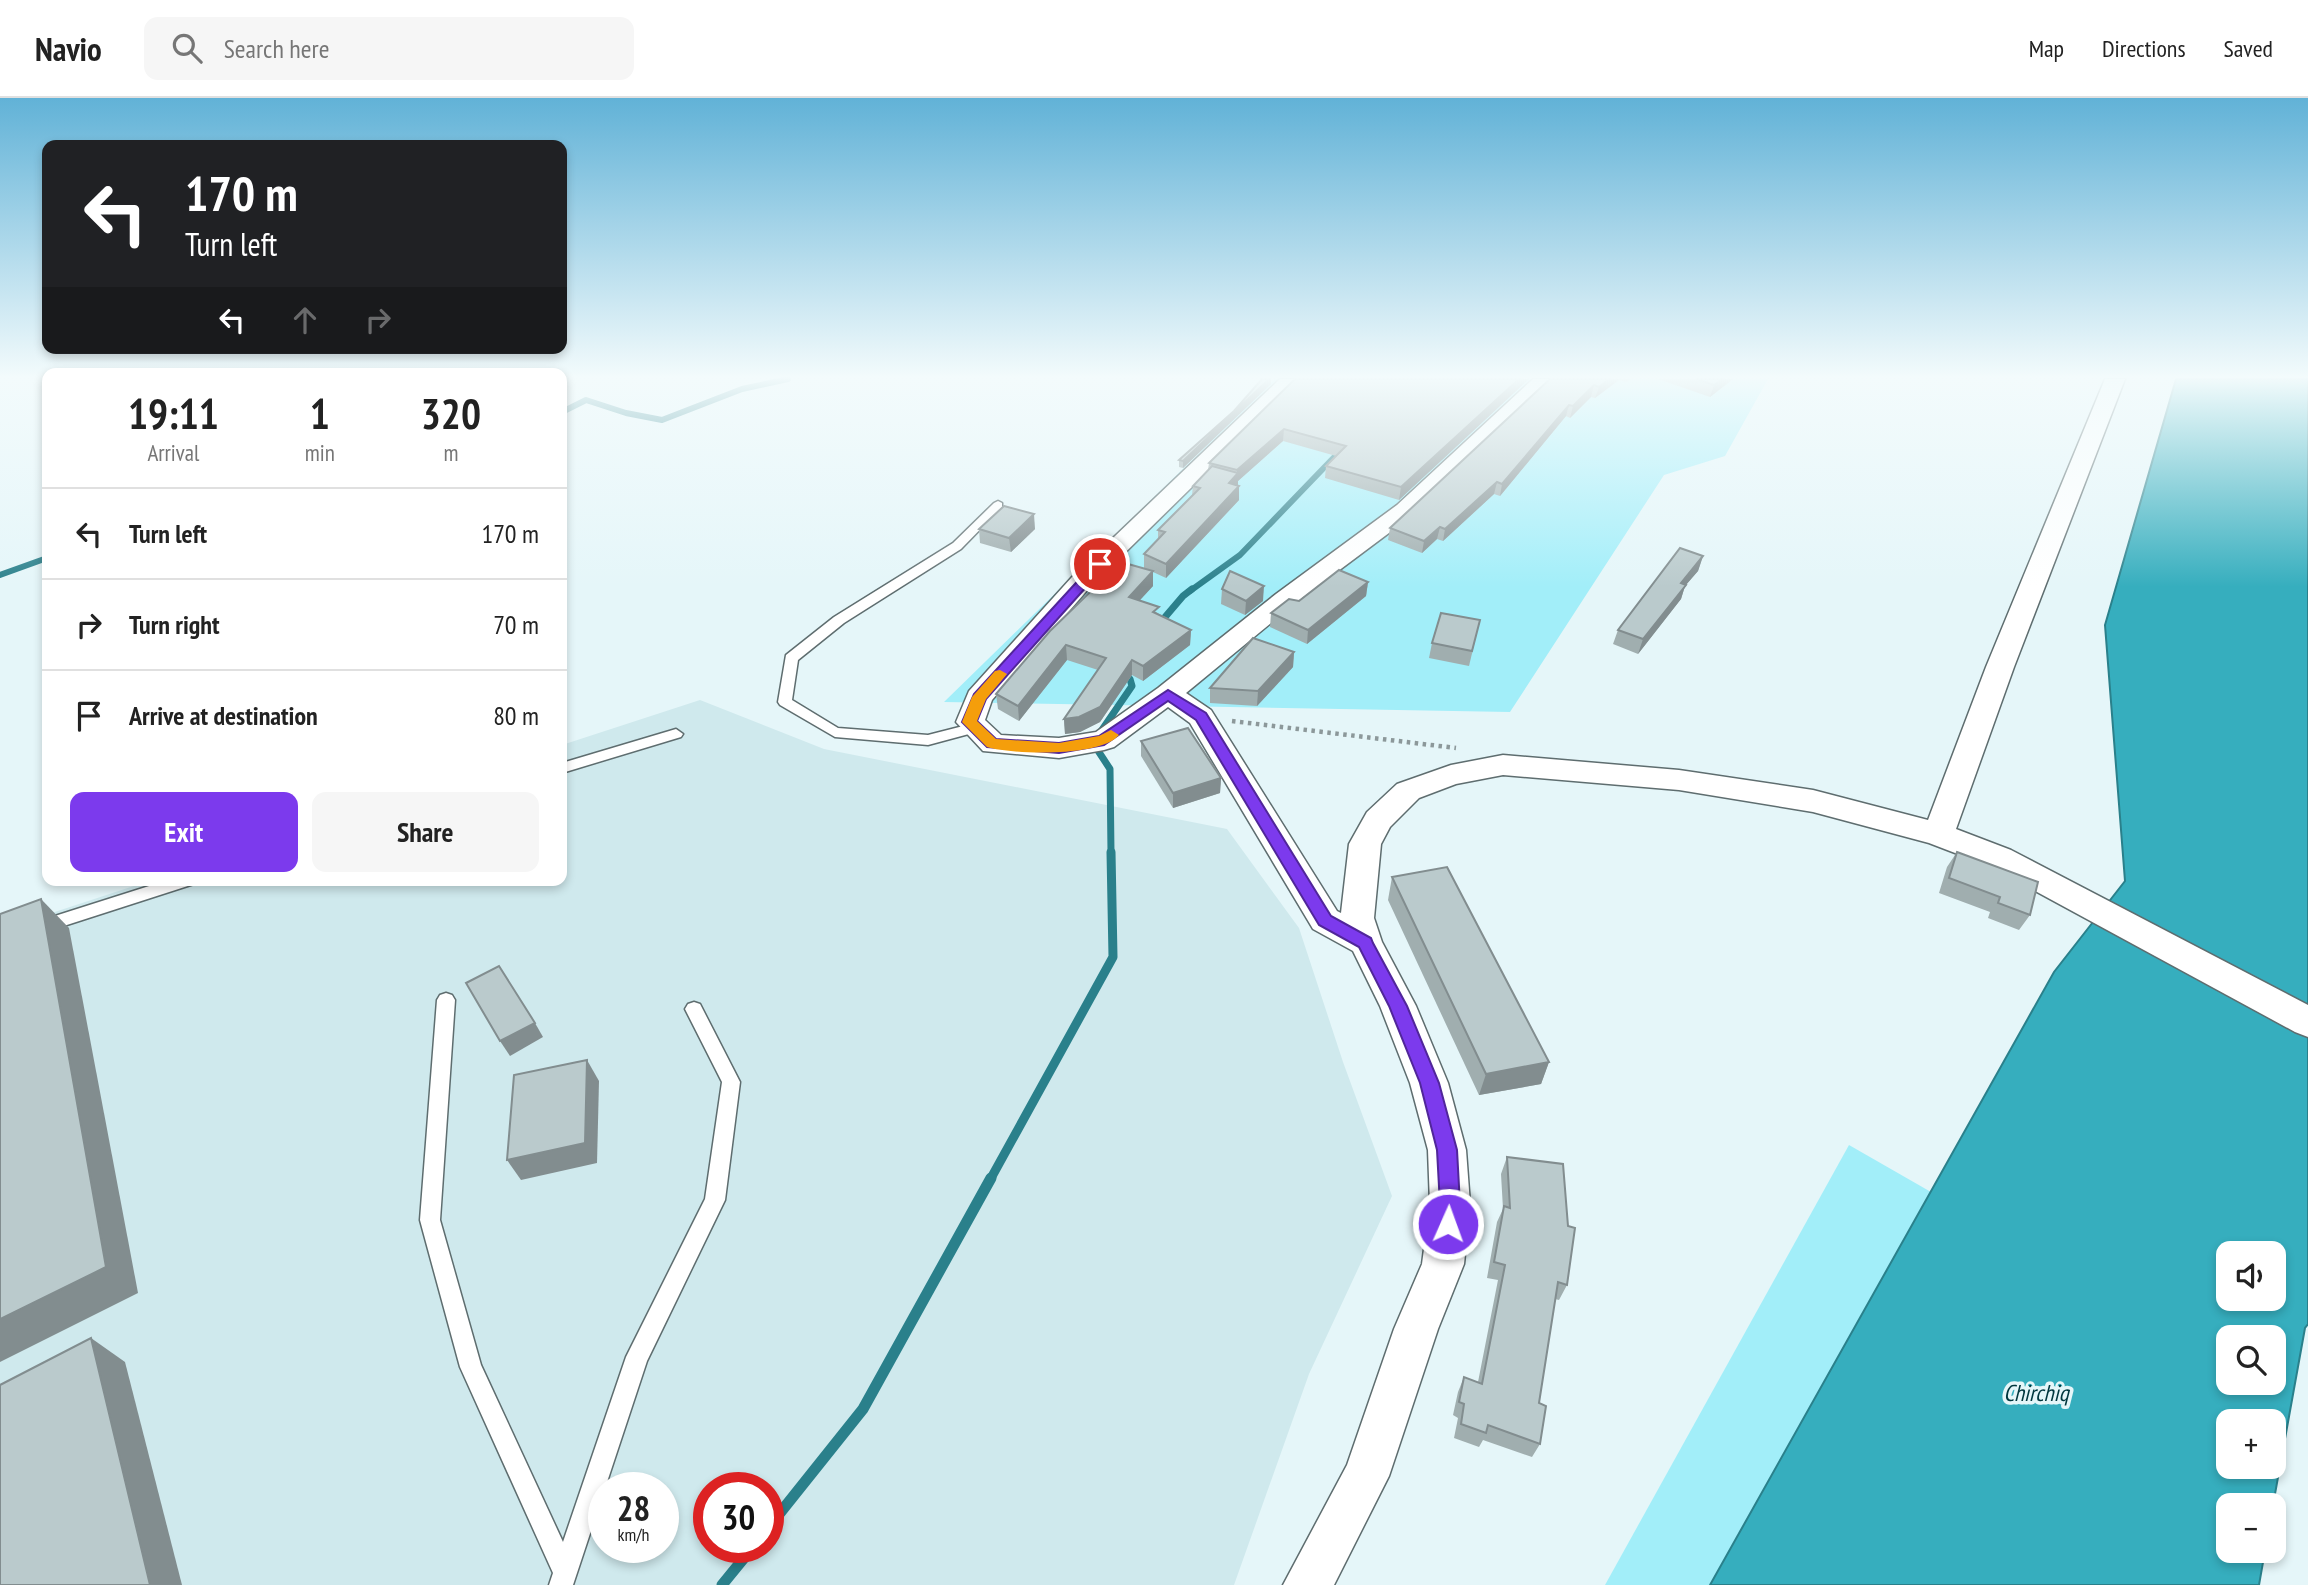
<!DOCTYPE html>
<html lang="en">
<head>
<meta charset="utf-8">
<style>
  body { margin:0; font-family:"PT Sans Narrow",sans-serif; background:#f6f6f6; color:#222; height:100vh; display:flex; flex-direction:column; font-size:26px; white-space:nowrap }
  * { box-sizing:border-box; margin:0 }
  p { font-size:23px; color:#767676 }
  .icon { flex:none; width:38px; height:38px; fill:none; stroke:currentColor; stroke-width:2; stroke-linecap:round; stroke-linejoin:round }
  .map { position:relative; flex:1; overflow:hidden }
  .panel { position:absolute; left:42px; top:270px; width:525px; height:518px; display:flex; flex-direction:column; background:#fff; border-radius:14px; box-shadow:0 4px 10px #0003 }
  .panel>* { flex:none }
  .guide { position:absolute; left:42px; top:42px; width:525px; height:214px; border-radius:14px; box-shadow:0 4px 10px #0003; background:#202124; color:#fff; overflow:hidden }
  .controls { position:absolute; left:2216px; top:1143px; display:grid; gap:14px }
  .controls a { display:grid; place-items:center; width:70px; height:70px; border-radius:14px; background:#fff; box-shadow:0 4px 10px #0003; font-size:35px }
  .speed { position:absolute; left:588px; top:1374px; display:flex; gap:14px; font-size:35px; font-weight:700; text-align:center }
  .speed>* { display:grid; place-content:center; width:91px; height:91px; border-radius:50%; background:#fff; box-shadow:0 4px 10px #0003; line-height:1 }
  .speed small { font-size:18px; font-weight:400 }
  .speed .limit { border:10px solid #d22; background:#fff; color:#111 }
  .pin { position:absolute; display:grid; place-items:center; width:60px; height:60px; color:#fff; margin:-30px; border:4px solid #fff; border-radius:50%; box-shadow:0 2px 7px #0007 }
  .me { position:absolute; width:77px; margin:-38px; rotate:2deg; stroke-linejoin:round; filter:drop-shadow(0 0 5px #0008) }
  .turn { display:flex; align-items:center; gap:24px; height:147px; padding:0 28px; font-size:32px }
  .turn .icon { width:91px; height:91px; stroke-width:2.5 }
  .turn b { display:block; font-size:49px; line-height:60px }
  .lanes { display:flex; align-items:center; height:66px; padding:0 28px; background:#0003; justify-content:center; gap:35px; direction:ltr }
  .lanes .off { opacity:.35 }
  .eta { display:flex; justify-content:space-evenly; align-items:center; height:119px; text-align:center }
  .eta b { font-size:42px; font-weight:700; line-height:49px }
  .primary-button { display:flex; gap:14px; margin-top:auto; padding:14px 28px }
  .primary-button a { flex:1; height:80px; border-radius:14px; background:#7c3aed; color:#fff; font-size:28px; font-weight:700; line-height:80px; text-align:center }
  .primary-button a+a { background:#f6f6f6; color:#222 }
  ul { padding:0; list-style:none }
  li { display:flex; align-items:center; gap:21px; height:91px; padding:0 28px; border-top:2px solid #e0e0e0 }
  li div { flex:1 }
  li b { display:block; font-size:26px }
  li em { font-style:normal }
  header { display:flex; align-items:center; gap:42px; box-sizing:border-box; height:98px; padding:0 35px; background:#fff; border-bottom:2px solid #e0e0e0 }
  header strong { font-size:33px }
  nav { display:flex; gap:38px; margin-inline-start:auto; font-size:24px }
  .search { width:490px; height:63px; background:#f6f6f6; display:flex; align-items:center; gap:18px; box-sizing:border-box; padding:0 24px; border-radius:14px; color:#767676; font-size:26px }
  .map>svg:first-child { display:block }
  .built { fill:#cfe9ed; fill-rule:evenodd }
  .green { fill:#a2eef9 }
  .water { fill:#36aebe; stroke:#2a808b; stroke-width:2; fill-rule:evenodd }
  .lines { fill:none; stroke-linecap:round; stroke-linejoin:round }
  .stream-far3 { stroke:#2a808b; stroke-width:6 }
  .stream-far2 { stroke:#2a808b; stroke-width:7 }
  .stream-far1 { stroke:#2a808b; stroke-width:9 }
  .stream { stroke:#2a808b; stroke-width:11 }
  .lane-casing { stroke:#5e6d6f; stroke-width:3 }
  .street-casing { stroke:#5e6d6f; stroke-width:3 }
  .path { stroke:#8c989a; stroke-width:4.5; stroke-dasharray:3.5 4.5; stroke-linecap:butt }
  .lane { fill:#fff; fill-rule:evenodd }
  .street { fill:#fff; fill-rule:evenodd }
  .wall { fill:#a0aeaf }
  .shaded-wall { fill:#828d8f }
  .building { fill:#bacacc; stroke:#828d8f; stroke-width:2 }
  .route { fill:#7c3aed; stroke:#51269a; stroke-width:2 }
  .slow { fill:#f59e0b }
  .labels { text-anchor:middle; stroke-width:7; stroke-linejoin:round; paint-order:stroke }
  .near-water-label { font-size:23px; font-style:italic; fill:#00373e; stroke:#e5f6f9 }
</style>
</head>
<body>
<header>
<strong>Navio</strong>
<div class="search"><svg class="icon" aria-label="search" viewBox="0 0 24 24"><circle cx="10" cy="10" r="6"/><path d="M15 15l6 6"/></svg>Search here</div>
<nav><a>Map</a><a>Directions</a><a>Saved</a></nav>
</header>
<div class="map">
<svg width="2308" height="1487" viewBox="0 0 2308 1487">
  <rect width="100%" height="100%" fill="#e5f6f9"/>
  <!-- built -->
  <path class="built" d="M700,602l124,49 403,80 72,99 44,134 49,134 -83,178 -75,211h-1234v-655l152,-50h410v-135zM604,1390h59v59h-59zM709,1390h59v59h-59z"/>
  <!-- green -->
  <g class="green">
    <polygon points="1275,281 1768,281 1725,358 1664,377 1510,614 944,604"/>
    <polygon points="1849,1047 1931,1094 1710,1487 1605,1487"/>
  </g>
  <!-- water -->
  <path class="water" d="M2176,281h132v945l-3,4 -32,177h-45v45l37,1 -6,34h-549l344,-613 71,-91 -20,-256zM2228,1155h45v45h-45zM2228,1239h45v45h-45zM2228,1323h45v45h-45z"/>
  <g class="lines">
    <!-- stream-far3 -->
    <g class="stream-far3">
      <polyline points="562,314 586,302 626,315 662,322 742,291 788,281"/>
      <polyline points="0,477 47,460"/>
      <polyline points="1190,493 1240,457 1342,351"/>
    </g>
    <!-- stream-far2 -->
    <g class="stream-far2">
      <polyline points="1160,525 1183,498 1192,491"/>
      <polyline points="1111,755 1110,671 1093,645 1132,588 1130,581 1123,578"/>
    </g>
    <!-- stream-far1 -->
    <polyline class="stream-far1" points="990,1082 1113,859 1111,754"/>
    <!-- stream -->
    <g class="stream">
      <polyline points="768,1430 863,1311 991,1080"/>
      <polyline points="722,1487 753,1449"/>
    </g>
    <!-- lane casing -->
    <g class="lane-casing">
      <g id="lane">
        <polygon points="998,403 1002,405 1002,409 961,451 844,525 798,562 792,602 838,630 928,637 975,625 980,627 982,630 980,633 928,647 835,639 780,607 778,604 786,557 834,519 953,445 994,405"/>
        <polygon points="676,631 683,636 681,639 562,675 562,665"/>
        <polygon points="168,782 196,782 194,786 42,835 36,834 34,829 36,824"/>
        <polygon points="446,895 452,897 455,902 440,1122 481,1267 563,1444 626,1259 705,1101 722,984 685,911 688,906 694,904 700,906 740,984 725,1102 647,1263 573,1487 549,1487 553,1475 460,1269 420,1122 437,902 440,897"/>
      </g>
    </g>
    <!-- street casing -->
    <g class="street-casing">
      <polygon id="street" points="1280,281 1302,281 1090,489 992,602 985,622 1001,637 1059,640 1096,634 1158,590 1276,496 1397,407 1533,281 1556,281 1413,417 1294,506 1186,595 1211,612 1337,813 1341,815 1349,746 1367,714 1397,686 1451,667 1503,657 1679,672 1813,692 1928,722 1986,569 2105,281 2125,281 2014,569 1956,731 2011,752 2308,907 2308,939 2295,934 1989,768 1929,745 1813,714 1679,692 1503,677 1456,686 1419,700 1390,729 1381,746 1374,820 1382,844 1416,908 1448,985 1466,1052 1470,1106 1464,1166 1438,1231 1389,1378 1334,1487 1283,1487 1347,1367 1394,1231 1422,1166 1430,1106 1428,1052 1410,985 1380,908 1353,853 1313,831 1190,625 1168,609 1114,649 1104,652 1059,660 983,653 956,624 969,593 1072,479"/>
    </g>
    <!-- path -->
    <polyline class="path" points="1232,623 1456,650"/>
    <!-- lane -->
    <use href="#lane" class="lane"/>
    <!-- street -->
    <use href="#street" class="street"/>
  </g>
  <!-- wall -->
  <g class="wall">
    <polygon points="1262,281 1271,281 1271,286 1183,370 1179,369 1179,362 1234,313"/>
    <polygon points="1295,281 1529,281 1399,402 1325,380 1326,368 1336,358 1283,343 1238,383 1238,388 1239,388 1239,402 1166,480 1153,474 1153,488 1139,503 1159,516 1191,532 1190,547 1143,583 1132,577 1100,624 1080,634 1065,636 1064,621 1098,572 1067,562 1019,623 998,611 996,596 1144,470 1144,456 1158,441 1158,432 1192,397 1193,388 1208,372 1209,365"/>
    <polygon points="1550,281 1630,281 1627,284 1619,282 1595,300 1591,299 1570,320 1566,318 1500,398 1494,396 1443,443 1437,441 1422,455 1388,442 1390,430"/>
    <polygon points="1658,281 1733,281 1710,299"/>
    <polygon points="979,431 1035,431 1011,454 980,445"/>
    <polygon points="1703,458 1698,473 1685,488 1681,501 1638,556 1613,546 1618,532"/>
    <polygon points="1368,484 1366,498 1307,546 1270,529 1271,515 1299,503"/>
    <polygon points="1222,491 1263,503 1245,517 1221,506"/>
    <polygon points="1480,522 1469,568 1429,560 1432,545"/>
    <polygon points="1294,554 1293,569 1257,608 1210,605 1210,590"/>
    <polygon points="1141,643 1221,680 1220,695 1173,710 1141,658"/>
    <polygon points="1957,754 2030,817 2019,832 1988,820 1990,814 1939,795 1947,769"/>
    <polygon points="1392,779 1549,964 1541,986 1479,997 1388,802"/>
    <polygon points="1507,1059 1567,1187 1559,1202 1555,1201 1539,1305 1540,1346 1532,1359 1483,1342 1479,1349 1454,1340 1458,1320 1453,1317 1458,1294 1464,1279 1478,1284 1498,1182 1487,1180 1497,1124 1503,1111 1501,1076"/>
  </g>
  <!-- shaded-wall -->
  <g class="shaded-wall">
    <polygon points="1269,281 1271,281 1271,286 1183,370 1183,363"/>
    <polygon points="1519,281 1529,281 1399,402 1401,389"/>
    <polygon points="1609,281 1620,281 1595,300 1599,289"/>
    <polygon points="1722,281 1733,281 1710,299 1714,287"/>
    <polygon points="1594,287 1591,299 1570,320 1573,308"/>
    <polygon points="1569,307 1566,318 1500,398 1502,386"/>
    <polygon points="1284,331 1283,343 1238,383 1238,389 1229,385 1237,377 1237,372"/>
    <polygon points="1497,384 1494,396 1443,443 1445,431"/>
    <polygon points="1239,388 1239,402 1166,480 1166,466"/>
    <polygon points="1034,416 1035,431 1011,454 1009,440"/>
    <polygon points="1440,429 1437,441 1422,455 1424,443"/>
    <polygon points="1703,458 1698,473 1685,488 1681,501 1638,556 1643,541 1681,485"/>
    <polygon points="1153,473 1153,488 1129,514 1129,499"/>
    <polygon points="1368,484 1366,498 1307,546 1308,532"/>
    <polygon points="1264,488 1263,503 1245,517 1246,503"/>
    <polygon points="1191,532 1190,547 1143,583 1143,568"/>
    <polygon points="1066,547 1067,562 1019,623 1018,608"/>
    <polygon points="1294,554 1293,569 1257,608 1258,593"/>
    <polygon points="1132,562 1132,577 1100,624 1080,634 1065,636 1064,621"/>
    <polygon points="1221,680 1220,695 1173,710 1173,695"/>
    <polygon points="41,801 69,830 138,1195 0,1264 0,1221"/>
    <polygon points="535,925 543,939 510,958 500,943"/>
    <polygon points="587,962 599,983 597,1065 521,1082 507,1062"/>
    <polygon points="1549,964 1541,986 1479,997 1486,976"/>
    <polygon points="91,1240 125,1264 182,1487 150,1487"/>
  </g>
  <!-- building -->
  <g class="building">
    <polygon points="1262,281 1269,281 1183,363 1179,362 1234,313"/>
    <polygon points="1295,281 1519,281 1401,389 1326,368 1346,348 1284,331 1237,372 1209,365"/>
    <polygon points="1550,281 1609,281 1599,289 1594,287 1573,308 1569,307 1502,386 1497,384 1445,431 1440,429 1424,443 1390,430"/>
    <polygon points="1696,281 1722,281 1714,287"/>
    <polygon points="1212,368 1238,375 1229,385 1239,388 1166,466 1144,456 1165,434 1158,432 1200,390 1193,388"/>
    <polygon points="1004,408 1034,416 1009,440 979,431"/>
    <polygon points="1680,450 1703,458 1681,485 1686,487 1643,541 1618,532"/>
    <polygon points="1121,464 1153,473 1129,499 1159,509 1153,514 1191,532 1143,568 1132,562 1100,609 1079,619 1064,621 1106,560 1066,547 1018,608 996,596 1050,533"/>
    <polygon points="1339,472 1368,484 1308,532 1271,515 1289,501 1299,503"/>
    <polygon points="1230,473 1264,488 1246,503 1222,491"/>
    <polygon points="1441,515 1480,522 1472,553 1432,545"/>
    <polygon points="1253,540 1294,554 1258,593 1210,590"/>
    <polygon points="1188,630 1221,680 1173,695 1141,643"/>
    <polygon points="1957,754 2038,784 2030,817 1998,805 2000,799 1949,780"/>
    <polygon points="1447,769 1549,964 1486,976 1392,779"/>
    <polygon points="41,801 106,1169 0,1221 0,816"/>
    <polygon points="499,868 535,925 500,943 466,885"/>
    <polygon points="587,962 585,1045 507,1062 514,977"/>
    <polygon points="1507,1059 1563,1066 1568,1128 1575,1130 1567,1187 1558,1184 1539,1305 1546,1308 1540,1346 1488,1327 1486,1335 1461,1326 1464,1306 1459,1304 1464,1279 1482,1286 1505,1167 1494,1164 1504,1108 1510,1110"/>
    <polygon points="91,1240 150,1487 0,1487 0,1287"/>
  </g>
  <!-- sky -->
  <linearGradient id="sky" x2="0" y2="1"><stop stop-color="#61b2d7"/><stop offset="0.57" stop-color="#f3fbfc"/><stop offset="1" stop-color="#f3fbfc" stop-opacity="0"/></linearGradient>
  <rect width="2308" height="489" fill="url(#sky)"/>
  <!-- route -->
  <polygon class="route" points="1100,462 1105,463 1105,468 986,601 977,623 996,641 1059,645 1099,638 1168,592 1206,615 1331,818 1371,840 1373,845 1407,908 1439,985 1457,1052 1460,1107 1455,1133 1448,1136 1441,1133 1438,1126 1440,1107 1437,1052 1420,985 1389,908 1359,849 1319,827 1196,622 1168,603 1104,647 1059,655 987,649 962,624 974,596 1096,463"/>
  <!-- slow -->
  <path class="slow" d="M1000,572l7,4 -21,25 -9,22 19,18 63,4 40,-7 12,-6 8,5c-18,22 -105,20 -132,12l-25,-25 10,-25 23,-26z"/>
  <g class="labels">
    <!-- near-water labels -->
    <g class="near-water-label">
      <text x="2036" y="1303">Chirchiq</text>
    </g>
  </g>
</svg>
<div class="controls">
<a><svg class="icon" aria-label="sound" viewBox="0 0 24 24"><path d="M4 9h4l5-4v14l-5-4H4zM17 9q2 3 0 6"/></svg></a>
<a><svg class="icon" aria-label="search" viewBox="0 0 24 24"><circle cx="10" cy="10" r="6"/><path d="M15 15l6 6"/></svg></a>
<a>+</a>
<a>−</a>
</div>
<div class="speed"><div>28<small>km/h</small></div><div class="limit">30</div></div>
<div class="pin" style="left:1100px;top:466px;background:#d93025"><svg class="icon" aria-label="arrive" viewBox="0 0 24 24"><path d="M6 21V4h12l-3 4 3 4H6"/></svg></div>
<svg class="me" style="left:1448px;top:1126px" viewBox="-20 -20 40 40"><circle r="17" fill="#7c3aed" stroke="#fff" stroke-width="3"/><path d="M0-11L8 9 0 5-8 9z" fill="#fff"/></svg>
<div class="guide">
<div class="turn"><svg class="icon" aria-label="left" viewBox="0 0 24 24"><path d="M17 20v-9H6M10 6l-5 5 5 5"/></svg><div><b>170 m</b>Turn left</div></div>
<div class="lanes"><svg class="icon" aria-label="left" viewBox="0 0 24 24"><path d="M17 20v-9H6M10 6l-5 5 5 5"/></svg><svg class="icon off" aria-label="ahead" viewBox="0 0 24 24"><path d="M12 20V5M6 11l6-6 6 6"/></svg><svg class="icon off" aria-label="right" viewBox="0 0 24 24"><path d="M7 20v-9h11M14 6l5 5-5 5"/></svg></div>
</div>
<section class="panel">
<div class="eta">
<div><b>19:11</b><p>Arrival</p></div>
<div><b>1</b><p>min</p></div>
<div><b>320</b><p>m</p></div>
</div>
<ul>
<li><svg class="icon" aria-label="left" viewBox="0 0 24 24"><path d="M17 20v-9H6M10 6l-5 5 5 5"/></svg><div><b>Turn left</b></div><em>170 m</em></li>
<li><svg class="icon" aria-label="right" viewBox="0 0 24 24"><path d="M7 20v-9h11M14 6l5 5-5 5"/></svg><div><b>Turn right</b></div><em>70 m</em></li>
<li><svg class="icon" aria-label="arrive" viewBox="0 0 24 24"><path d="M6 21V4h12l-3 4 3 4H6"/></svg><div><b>Arrive at destination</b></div><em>80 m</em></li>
</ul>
<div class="primary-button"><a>Exit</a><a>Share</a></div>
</section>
</div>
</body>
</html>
